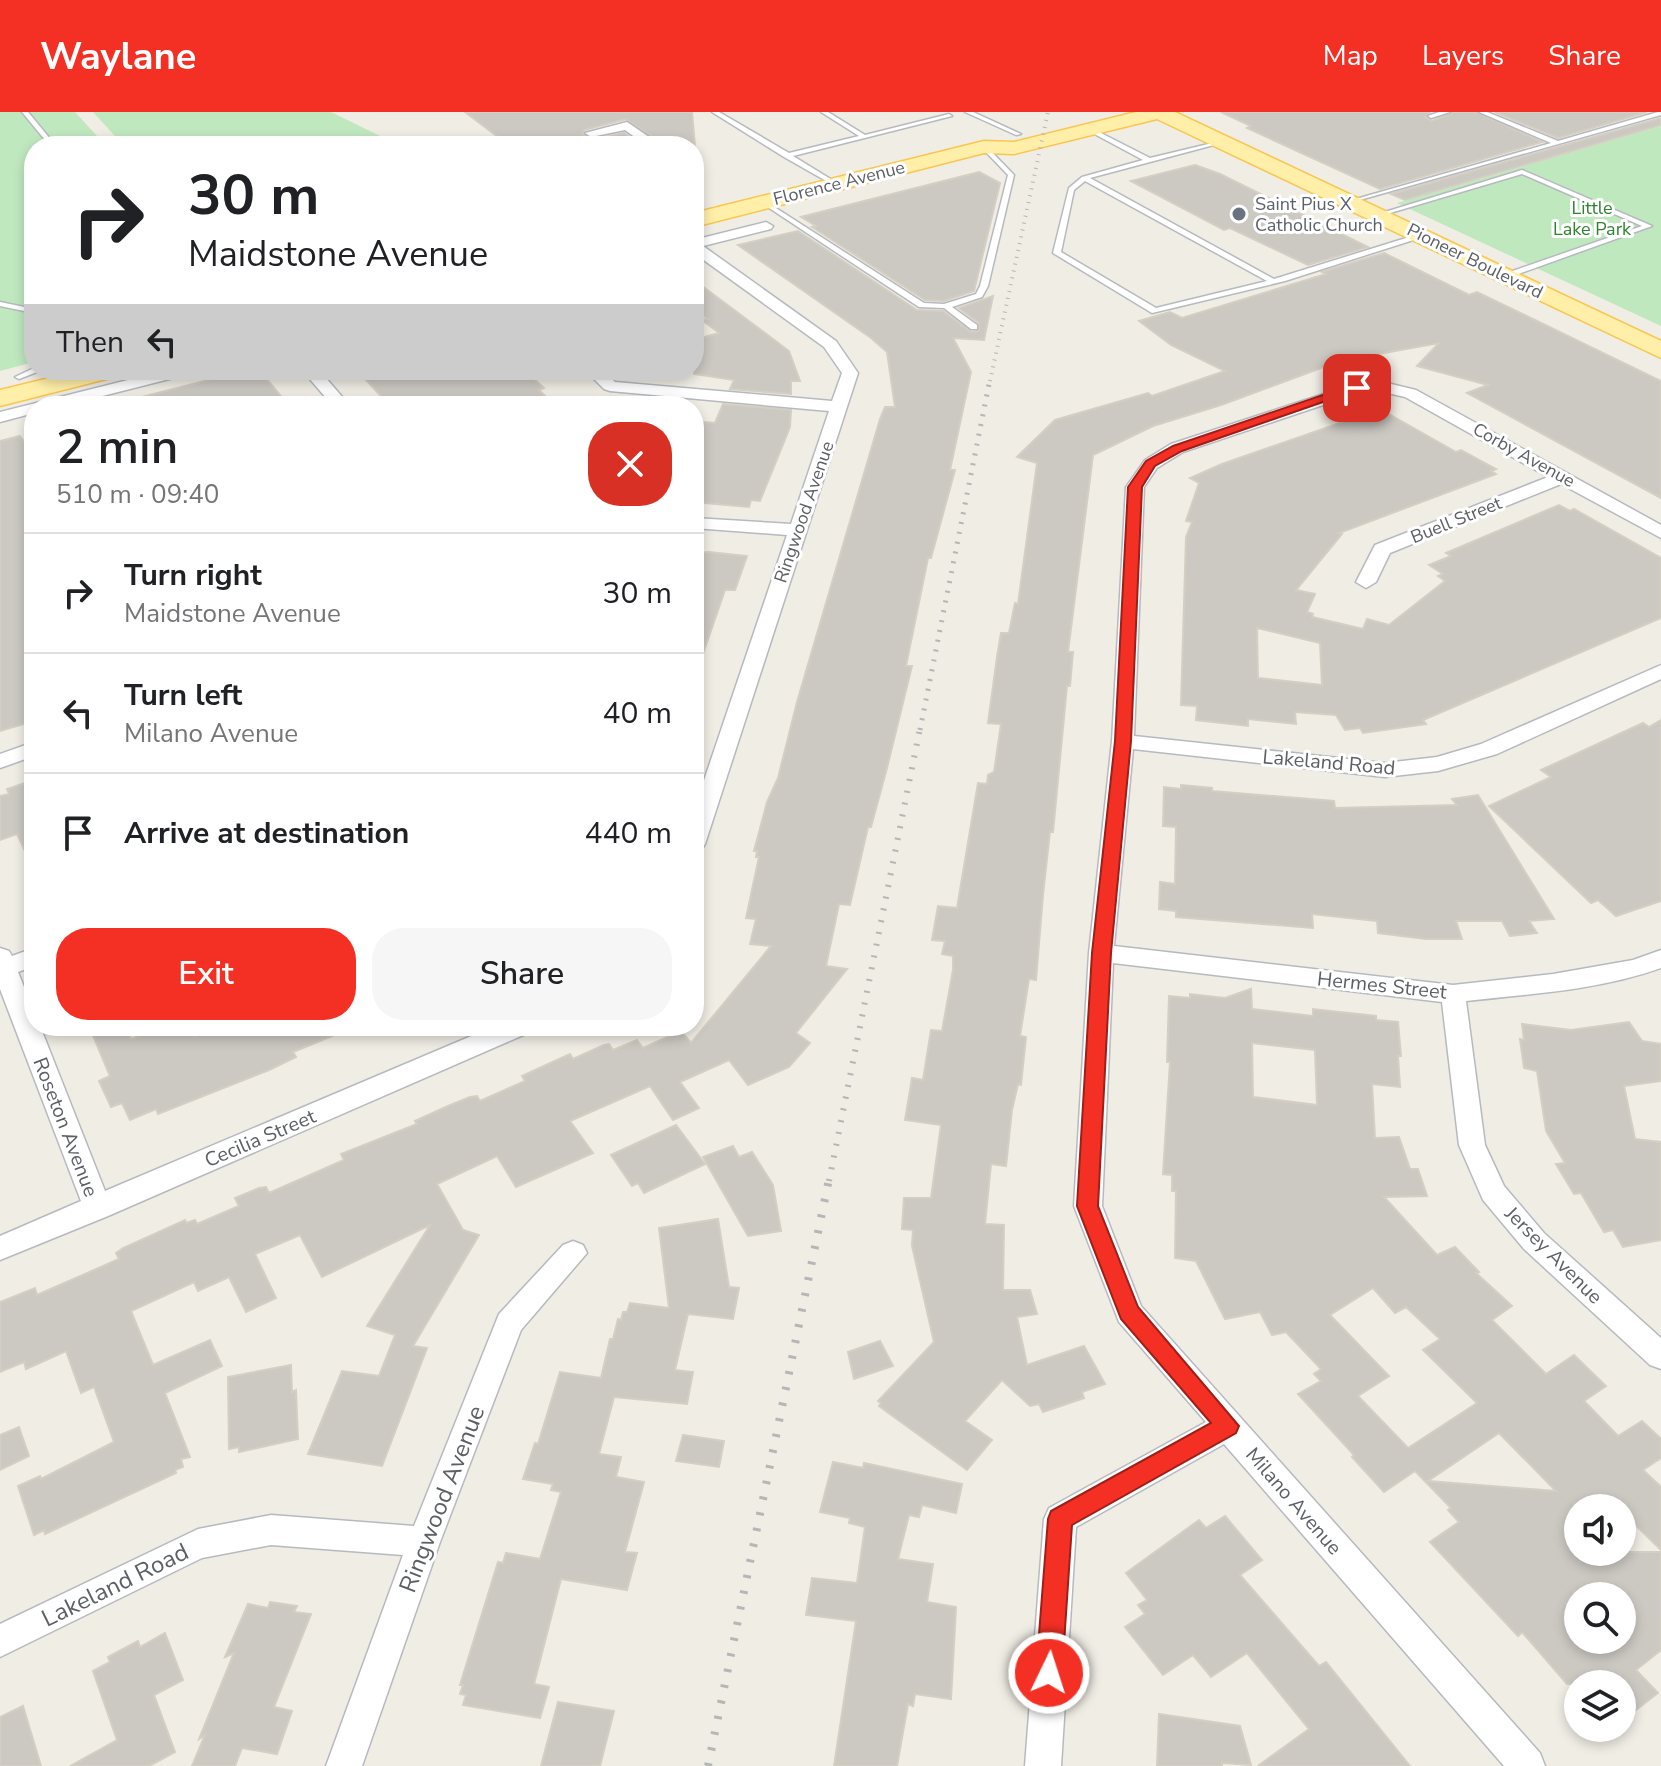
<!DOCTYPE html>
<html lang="en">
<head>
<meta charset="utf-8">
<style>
  body { margin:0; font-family:"Nunito Sans",sans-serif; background:#f6f6f6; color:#202124; height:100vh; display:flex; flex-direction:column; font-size:30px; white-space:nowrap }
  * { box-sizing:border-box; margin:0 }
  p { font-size:26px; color:#757577 }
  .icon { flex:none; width:44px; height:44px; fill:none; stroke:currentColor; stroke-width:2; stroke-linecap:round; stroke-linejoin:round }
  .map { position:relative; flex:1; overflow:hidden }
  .details { position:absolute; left:24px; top:284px; width:680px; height:640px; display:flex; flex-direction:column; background:#fff; border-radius:32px; box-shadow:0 4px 12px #0003 }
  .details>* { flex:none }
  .guide { position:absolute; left:24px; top:24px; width:680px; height:244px; border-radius:32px; box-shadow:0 4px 12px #0003; background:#fff; color:#202124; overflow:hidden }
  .tools { position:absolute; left:1564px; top:1382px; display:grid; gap:16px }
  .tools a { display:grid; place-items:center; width:72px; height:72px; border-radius:50%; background:#fff; box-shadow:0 4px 12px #0003; font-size:40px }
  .pin { position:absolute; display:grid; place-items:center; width:68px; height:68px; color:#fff; margin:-34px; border-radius:16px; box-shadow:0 4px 12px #0006 }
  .me { position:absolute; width:88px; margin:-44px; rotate:4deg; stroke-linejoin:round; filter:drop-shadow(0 0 6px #0008) }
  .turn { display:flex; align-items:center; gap:28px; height:168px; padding:0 32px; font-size:36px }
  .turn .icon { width:104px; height:104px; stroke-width:2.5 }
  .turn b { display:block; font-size:56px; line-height:68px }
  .then { display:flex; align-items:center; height:76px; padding:0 32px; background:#0003; gap:16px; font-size:30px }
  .round { display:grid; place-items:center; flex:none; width:84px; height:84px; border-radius:32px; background:#f6f6f6 }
  .head { display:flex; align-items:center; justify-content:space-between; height:136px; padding:0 32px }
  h1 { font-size:48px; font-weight:600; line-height:60px }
  .cta { display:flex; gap:16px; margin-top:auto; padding:16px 32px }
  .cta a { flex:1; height:92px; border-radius:32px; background:#f43025; color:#fff; font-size:32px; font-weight:600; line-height:92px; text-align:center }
  .cta a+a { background:#f6f6f6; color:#202124 }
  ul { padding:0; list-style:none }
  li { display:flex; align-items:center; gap:24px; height:120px; padding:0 32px; border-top:2px solid #e0e0e0 }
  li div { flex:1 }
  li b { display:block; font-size:30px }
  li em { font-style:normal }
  header { display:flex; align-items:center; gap:48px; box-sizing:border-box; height:112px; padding:0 40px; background:#f43025; color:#fff }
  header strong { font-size:38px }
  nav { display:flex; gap:44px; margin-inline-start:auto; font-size:28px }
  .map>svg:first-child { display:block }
  .green { fill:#c0e8bf }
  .building { fill:#ccc9c3; stroke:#d5cec2; stroke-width:2; fill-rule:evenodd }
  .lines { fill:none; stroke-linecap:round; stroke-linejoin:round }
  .service-casing { stroke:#b6babf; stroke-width:3 }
  .minor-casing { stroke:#b6babf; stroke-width:3 }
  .primary-casing { stroke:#fac652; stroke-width:3 }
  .service { fill:#fff; fill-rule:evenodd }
  .minor { fill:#fff; fill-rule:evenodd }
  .primary { fill:#ffefa9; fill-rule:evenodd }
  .rail-far3 { stroke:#b5b6b6; stroke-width:4; stroke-dasharray:1 6; stroke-linecap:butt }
  .rail-far2 { stroke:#b5b6b6; stroke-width:5; stroke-dasharray:2 8; stroke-linecap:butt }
  .rail-far1 { stroke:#b5b6b6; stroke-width:6; stroke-dasharray:2 10; stroke-linecap:butt }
  .rail { stroke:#b5b6b6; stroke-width:8; stroke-dasharray:3 13; stroke-linecap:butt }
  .route { fill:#f43025; stroke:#9f1f18; stroke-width:2 }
  .worship-dot { fill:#6b7280; stroke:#fff; stroke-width:3 }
  .labels { text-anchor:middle; stroke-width:6; stroke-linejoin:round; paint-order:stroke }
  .far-street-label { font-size:18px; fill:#5c6065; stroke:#fff }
  .far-worship-label { font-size:18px; fill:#5b616d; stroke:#fff; text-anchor:start }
  .far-park-label { font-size:18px; fill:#2f8230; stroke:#fff }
  .street-label { font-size:20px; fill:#5c6065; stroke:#fff }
  .near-street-label { font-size:24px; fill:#5c6065; stroke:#fff }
</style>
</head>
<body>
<header>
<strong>Waylane</strong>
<nav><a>Map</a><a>Layers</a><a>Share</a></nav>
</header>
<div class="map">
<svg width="1661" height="1654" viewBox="0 0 1661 1654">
  <rect width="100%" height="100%" fill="#efede4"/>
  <!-- green -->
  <g class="green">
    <polygon points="0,0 75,0 106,34 34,34 34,250 0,259"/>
    <polygon points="93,0 331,0 380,24 392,34 124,34"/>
    <polygon points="1661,14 1661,214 1397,91"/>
  </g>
  <!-- building -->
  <g class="building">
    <polygon points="465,0 692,0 695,34 665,34 626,7 584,18 582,22 592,28 624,21 642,34 510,34"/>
    <polygon points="1221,0 1430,0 1425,5 1432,9 1453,0 1476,0 1542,30 1380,77 1247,16 1251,14"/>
    <polygon points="1495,0 1647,0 1558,26"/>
    <polygon points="1661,6 1661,13 1405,88 1391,82"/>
    <polygon points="1195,53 1220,62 1368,135 1308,153 1230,116 1224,118 1131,69"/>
    <polygon points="979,60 1000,71 974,179 944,189 925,188 812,115 816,114 801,105"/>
    <polygon points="798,119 917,198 943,199 971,220 979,219 979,211 959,196 993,184 984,228 953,226 971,260 950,358 955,358 931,446 928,446 906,554 912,554 887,656 871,715 868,715 850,793 839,792 826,854 847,857 796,921 810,931 789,955 748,973 729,948 680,970 699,996 673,1008 650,974 570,1009 593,1041 516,1075 497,1044 437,1072 463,1118 479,1123 413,1234 427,1236 382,1354 308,1342 342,1259 379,1264 395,1223 367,1214 430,1113 322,1165 300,1123 255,1142 276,1186 246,1200 229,1165 198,1179 194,1170 131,1199 153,1253 210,1228 222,1254 165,1281 190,1345 181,1347 183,1355 175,1358 176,1361 45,1422 44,1418 34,1423 18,1374 40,1364 41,1367 114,1330 94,1275 81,1281 66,1239 26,1257 24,1250 0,1260 0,1190 35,1176 37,1183 119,1147 116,1141 123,1136 185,1108 186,1111 195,1108 197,1112 239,1094 235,1086 259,1076 266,1075 269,1081 344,1048 341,1042 417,1012 415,1009 448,994 470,985 477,984 480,989 525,969 522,964 570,942 573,947 604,933 609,932 613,938 637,928 643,936 681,919 691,931 771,834 750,832 756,807 746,806 759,745 756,745 757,739 754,739 767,690 778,666 797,590 880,307 885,295 895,295 887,240 871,226 738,133"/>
    <polygon points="1384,141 1469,183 1477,180 1661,269 1661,386 1467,281 1488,273 1417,254 1439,231 1340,249 1221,293 1153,314 1093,343 1068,540 1073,540 1070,574 1067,574 1053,720 1050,720 1043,783 1036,868 1029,867 1020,924 1026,925 1021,973 1018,972 1012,998 1006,1054 991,1052 985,1112 1004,1113 1003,1178 1030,1178 1037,1202 1017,1205 1027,1253 1084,1234 1105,1272 1082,1280 1084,1286 1043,1300 1039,1292 1030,1294 1002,1268 965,1309 992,1328 967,1358 879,1294 881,1291 878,1289 934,1230 912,1134 913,1118 902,1117 904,1086 931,1086 941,1013 905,1008 912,966 923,968 931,918 942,919 953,858 953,844 942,842 945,829 932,828 938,794 957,796 978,671 987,672 988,663 994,660 1001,612 988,611 997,545 1001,521 1009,521 1015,491 1018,492 1037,351 1017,345 1055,308 1148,281 1152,284 1225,259 1171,233 1139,209 1170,200 1182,206 1326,162 1322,160"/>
    <polygon points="694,168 789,239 800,269 791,269 791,282 730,277 734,268 694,262 694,228 719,221 702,208 708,207 694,196"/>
    <polygon points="247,258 251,262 261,260 289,294 139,294 138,286"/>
    <polygon points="357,258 524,258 544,276 539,278 545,284 510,294 390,294"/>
    <polygon points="723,292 791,298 790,315 760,389 751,388 749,395 694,390 694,309 715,311"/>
    <path d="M1380,297l76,43 5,-2 35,19 -5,2 5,3 -157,59 3,1 -46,56 19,4 -8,18 6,2 -1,3 51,12 4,-10 22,6 56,-44 -7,-5 5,-2 -14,-9 22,-9 -5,-3 113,-48 11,6 4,-2 87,49v60l-238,102 3,4 -63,9 -3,-5 -15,2 -9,-15 -41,-3 1,12 -48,-5v7l-52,-6 1,-14 -16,-1 5,-168 6,-15 -6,-1 13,-38 -9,-5 32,-14zM1257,516l63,15 2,42 -64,-7z"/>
    <polygon points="20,324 34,343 34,609 0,619 0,329"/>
    <polygon points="709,440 747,444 735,478 725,478 698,556 694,555 694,441"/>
    <polygon points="1661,608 1661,789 1616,804 1598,788 1591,791 1489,694 1551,665 1541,658 1643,611 1649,615"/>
    <polygon points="34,668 34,758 17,722 0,728 0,684 9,682 7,677"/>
    <polygon points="1181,673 1212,676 1212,679 1334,689 1335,696 1457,693 1452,687 1478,683 1554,807 1529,809 1537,821 1510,824 1502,809 1456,809 1462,827 1426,827 1378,821 1377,809 1312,802 1313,816 1176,805 1176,799 1159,797 1160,770 1175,772 1176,715 1163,714 1164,675 1181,677"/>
    <path d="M1251,877l1,20 61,7v-7l63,7v4l22,2 3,34h-3l2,31 -28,-3 3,54 24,-1 11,32h8l9,27 -43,1 53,58 18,-8 24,25 -3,1 36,33 -20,14 54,54 28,-19 32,31 -22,15 34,35 24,-15 19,18v19l-18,12 18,17v63l-39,-38v-4h-44v44h83v98l-25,20 22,23 -36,28v-37h-55l-45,-52 -4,4 -88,-94 29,-20 -11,-12 3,-2 -36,-37 -31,21 -32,-35 2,-2 -56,-61 23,-13 -7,-7 7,-5 -35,-37 -14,3 -12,-23 -35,7 -29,-58 -21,-3 1,-67h-4v-16l-9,-1 7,-112h-3l2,-66 21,2v-4l35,4zM1252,931l63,7 2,55 -64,-8zM1373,1176l22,25 11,-6 34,32 -17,11 54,53 -69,45 -50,-52 31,-20 -59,-61zM1499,1321l57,58 -128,-10zM1578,1484h44v44h-44z"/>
    <polygon points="1629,910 1642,929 1661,932 1661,969 1624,974 1635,1027 1661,1030 1661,1128 1623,1135 1613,1118 1604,1120 1581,1081 1574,1082 1556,1052 1565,1051 1546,1019 1537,959 1524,956 1520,927 1524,928 1522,912 1571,918"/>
    <polygon points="89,914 125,914 131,927 166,914 189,914 194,925 221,914 354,915 293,940 296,945 269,958 158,1002 156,997 130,1008 122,991 111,995 99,969 110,964"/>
    <polygon points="676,1013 705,1052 644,1081 638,1071 632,1074 611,1043"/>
    <polygon points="733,1034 739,1045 752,1040 773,1073 781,1119 748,1124 703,1045"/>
    <polygon points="718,1107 729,1175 739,1176 733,1207 688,1202 675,1258 693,1260 687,1292 614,1285 599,1342 621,1345 616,1365 644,1370 625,1440 637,1441 627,1478 561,1467 534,1572 549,1575 540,1606 463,1593 466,1583 460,1582 463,1573 460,1573 498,1450 503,1451 506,1441 540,1447 561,1380 551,1378 553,1372 523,1367 535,1331 538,1332 560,1260 601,1266 610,1227 613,1227 618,1207 621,1208 623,1200 627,1200 630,1191 669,1196 659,1116"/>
    <polygon points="880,1229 893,1254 854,1267 848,1240"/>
    <polygon points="291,1253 292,1280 296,1278 298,1327 239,1340 239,1335 229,1337 228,1265"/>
    <polygon points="19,1315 29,1344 0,1358 0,1323"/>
    <polygon points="683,1323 724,1329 719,1355 676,1349"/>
    <polygon points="833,1350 863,1356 864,1351 962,1372 956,1401 922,1393 919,1405 909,1403 898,1447 933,1452 927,1490 956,1495 951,1587 915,1582 913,1594 908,1592 897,1654 834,1654 856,1509 806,1503 812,1466 857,1471 865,1415 849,1411 850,1406 820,1400"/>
    <polygon points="1225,1404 1262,1448 1240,1463 1319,1554 1326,1550 1410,1654 1258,1654 1309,1617 1247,1541 1211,1565 1193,1543 1163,1563 1125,1515 1145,1502 1138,1493 1147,1488 1126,1461 1199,1408 1206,1416"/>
    <polygon points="270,1490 297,1494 294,1500 311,1502 274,1595 292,1599 277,1642 242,1636 235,1654 192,1654 205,1623 199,1627 234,1541 225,1545 248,1492 268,1496"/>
    <polygon points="165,1521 183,1568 154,1583 175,1640 149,1654 70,1654 117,1628 93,1559 110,1550 108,1545 138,1529 140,1535"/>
    <polygon points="558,1590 614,1599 600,1654 541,1654"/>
    <polygon points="23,1594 41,1654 0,1654 0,1605"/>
    <polygon points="1159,1602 1240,1614 1251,1653 1222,1651 1222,1654 1157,1654"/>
  </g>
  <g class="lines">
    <!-- service casing -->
    <g class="service-casing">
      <g id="service">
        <polygon points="22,0 28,0 56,34 50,34"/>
        <polygon points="712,0 719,0 789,41 859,24 821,0 828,0 865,23 949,2 952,4 793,44 837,71 838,72 835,74 784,45"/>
        <polygon points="965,0 973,0 1021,22 1016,23"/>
        <polygon points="1439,0 1450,0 1431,6 1428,4"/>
        <polygon points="1479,0 1487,0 1558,29 1658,0 1661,0 1661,3 1349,91 1349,89 1551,31"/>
        <path d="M1087,16h4l59,30 75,-18v2l-135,36 184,101 145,-45 7,2 -141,45 -133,32 -99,-60 16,-65 13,-11 61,-17 -56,-30zM1085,69l182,100 -111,27 -95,-56 13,-62z"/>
        <polygon points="982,34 986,34 1014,63 988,174 982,185 952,195 977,213 977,217 971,217 944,196 919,195 760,90 765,89 924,191 944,192 976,182 980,174 1008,63 982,36"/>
        <polygon points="1522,58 1652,114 1507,166 1503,164 1504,162 1642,114 1522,62 1380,104 1375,103"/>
        <polygon points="0,190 34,197 34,201 0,194"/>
        <polygon points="34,256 34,258 38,258 37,260 19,267 15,265"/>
      </g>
    </g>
    <!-- minor casing -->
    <g class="minor-casing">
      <g id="minor">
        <polygon points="627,10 662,34 647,34 625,18 591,25 585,21"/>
        <polygon points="766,110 773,114 771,117 703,134 836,229 858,261 705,732 702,737 694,739 694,698 787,423 694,416 694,406 791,412 829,299 610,279 604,277 585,258 602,258 615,270 832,289 842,261 824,235 694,141 694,128"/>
        <polygon points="168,258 195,258 193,261 63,294 34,294 34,301 0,310 0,300"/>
        <polygon points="302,258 319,258 350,294 333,294"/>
        <path d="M1383,270l33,8 245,135v13l-100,-54 -171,69 -14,29 -10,6 -10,-6 19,-37 173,-68 -143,-80 -22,-5 -24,1 -176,59 -26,16 -13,19 -10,249 251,27 52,-6 44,-13 180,-79v14l-164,75 -59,17 -53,6 -252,-28 -19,197 339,39 100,-11 80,-14 28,-10v18c-61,22 -130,26 -195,33l19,144 19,41 40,47 117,105v31l-11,-4 -126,-116 -41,-49 -24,-55 -17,-143 -329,-39 -11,243 39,100 399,447 5,13h-41l-280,-322 -148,83 -15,239h-36l19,-247 5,-11 157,-86 -87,-100 -45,-116 15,-253 23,-212 14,-254 19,-27 26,-16 180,-59z"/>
        <polygon points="34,630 34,644 0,656 0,642"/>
        <polygon points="0,836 9,839 12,844 34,836 34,854 18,860 34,900 34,914 40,914 105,1079 495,914 532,914 528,921 108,1104 0,1148 0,1124 81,1089 0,877"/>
        <polygon points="573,1129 583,1133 587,1141 521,1218 440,1430 362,1654 326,1654 403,1443 271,1433 202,1446 0,1545 0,1512 198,1417 271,1403 414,1414 499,1202 563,1133"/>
      </g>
    </g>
    <!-- primary casing -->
    <g class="primary-casing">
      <g id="primary">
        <polygon points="1136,0 1175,0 1661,229 1661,246 1157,7 1014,42 984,41 694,115 694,101 984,29 1014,30"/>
        <polygon points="82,258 126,258 122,263 0,294 0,278"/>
      </g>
    </g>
    <!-- service -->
    <use href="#service" class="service"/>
    <!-- minor -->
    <use href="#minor" class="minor"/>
    <!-- primary -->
    <use href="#primary" class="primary"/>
    <!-- rail-far3 -->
    <polyline class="rail-far3" points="990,269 1048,0"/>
    <!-- rail-far2 -->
    <polyline class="rail-far2" points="920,618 990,267"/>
    <!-- rail-far1 -->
    <polyline class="rail-far1" points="829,1069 920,616"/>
    <!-- rail -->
    <polyline class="rail" points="708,1654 829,1067"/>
  </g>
  <!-- route -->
  <polygon class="route" points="1352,273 1363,276 1182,339 1155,354 1142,375 1131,629 1111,841 1098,1094 1138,1195 1239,1314 1236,1321 1072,1413 1062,1561 1059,1570 1049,1574 1040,1570 1036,1561 1048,1407 1051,1399 1211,1311 1121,1207 1077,1094 1092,841 1115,629 1128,375 1146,349 1173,334"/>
  <!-- markers -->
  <circle class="worship-dot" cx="1239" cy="102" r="8"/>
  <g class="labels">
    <!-- far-street labels -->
    <g class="far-street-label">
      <text transform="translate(839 71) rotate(-14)" y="6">Florence Avenue</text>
      <text transform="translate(1475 149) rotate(26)" y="6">Pioneer Boulevard</text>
      <text transform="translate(1524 343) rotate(29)" y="6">Corby Avenue</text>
      <text transform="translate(804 400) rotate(-71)" y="6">Ringwood Avenue</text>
      <text transform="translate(1456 408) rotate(-22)" y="6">Buell Street</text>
    </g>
    <!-- far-worship labels -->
    <g class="far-worship-label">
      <text x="1255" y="98">Saint Pius X<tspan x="1255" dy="21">Catholic Church</tspan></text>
    </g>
    <!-- far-park labels -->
    <g class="far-park-label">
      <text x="1592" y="102">Little<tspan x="1592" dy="21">Lake Park</tspan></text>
    </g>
    <!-- street labels -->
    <g class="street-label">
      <text transform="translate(1329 650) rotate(5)" y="7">Lakeland Road</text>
      <text transform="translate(1382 873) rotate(6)" y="7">Hermes Street</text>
      <text transform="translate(66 1015) rotate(69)" y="7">Roseton Avenue</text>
      <text transform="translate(260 1026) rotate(-23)" y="7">Cecilia Street</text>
      <text transform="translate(1554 1143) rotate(45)" y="7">Jersey Avenue</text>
      <text transform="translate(1294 1389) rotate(49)" y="7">Milano Avenue</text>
    </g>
    <!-- near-street labels -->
    <g class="near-street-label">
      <text transform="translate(442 1387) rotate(-69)" y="8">Ringwood Avenue</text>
      <text transform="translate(115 1473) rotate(-26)" y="8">Lakeland Road</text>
    </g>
  </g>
</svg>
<div class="tools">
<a><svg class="icon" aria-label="sound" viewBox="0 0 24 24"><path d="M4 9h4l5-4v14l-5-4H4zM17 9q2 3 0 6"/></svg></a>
<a><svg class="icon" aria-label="search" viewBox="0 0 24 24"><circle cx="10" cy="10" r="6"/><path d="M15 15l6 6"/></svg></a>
<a><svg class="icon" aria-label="layers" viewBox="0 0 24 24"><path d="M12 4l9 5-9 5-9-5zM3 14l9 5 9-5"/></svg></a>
</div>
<div class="pin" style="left:1357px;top:276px;background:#d93025"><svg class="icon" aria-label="arrive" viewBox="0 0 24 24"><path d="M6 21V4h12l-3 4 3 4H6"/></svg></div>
<svg class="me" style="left:1049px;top:1561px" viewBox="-20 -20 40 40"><circle r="17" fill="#f43025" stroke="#fff" stroke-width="3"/><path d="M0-11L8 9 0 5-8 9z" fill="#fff"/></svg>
<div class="guide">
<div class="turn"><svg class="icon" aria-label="right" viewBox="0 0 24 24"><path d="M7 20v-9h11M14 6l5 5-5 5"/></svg><div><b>30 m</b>Maidstone Avenue</div></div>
<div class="then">Then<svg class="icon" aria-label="left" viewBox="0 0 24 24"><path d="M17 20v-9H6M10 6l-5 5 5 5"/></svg></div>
</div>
<section class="details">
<div class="head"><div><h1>2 min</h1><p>510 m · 09:40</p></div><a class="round" style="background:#d93025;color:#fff"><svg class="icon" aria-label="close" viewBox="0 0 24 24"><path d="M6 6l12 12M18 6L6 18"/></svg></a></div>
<ul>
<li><svg class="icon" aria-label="right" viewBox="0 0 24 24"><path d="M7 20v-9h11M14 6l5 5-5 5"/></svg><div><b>Turn right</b><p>Maidstone Avenue</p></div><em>30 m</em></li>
<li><svg class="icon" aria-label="left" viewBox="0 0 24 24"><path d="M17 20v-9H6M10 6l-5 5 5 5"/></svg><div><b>Turn left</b><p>Milano Avenue</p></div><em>40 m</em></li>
<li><svg class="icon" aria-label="arrive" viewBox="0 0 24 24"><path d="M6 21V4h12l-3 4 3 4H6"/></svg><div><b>Arrive at destination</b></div><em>440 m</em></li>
</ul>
<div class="cta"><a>Exit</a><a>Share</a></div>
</section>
</div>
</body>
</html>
